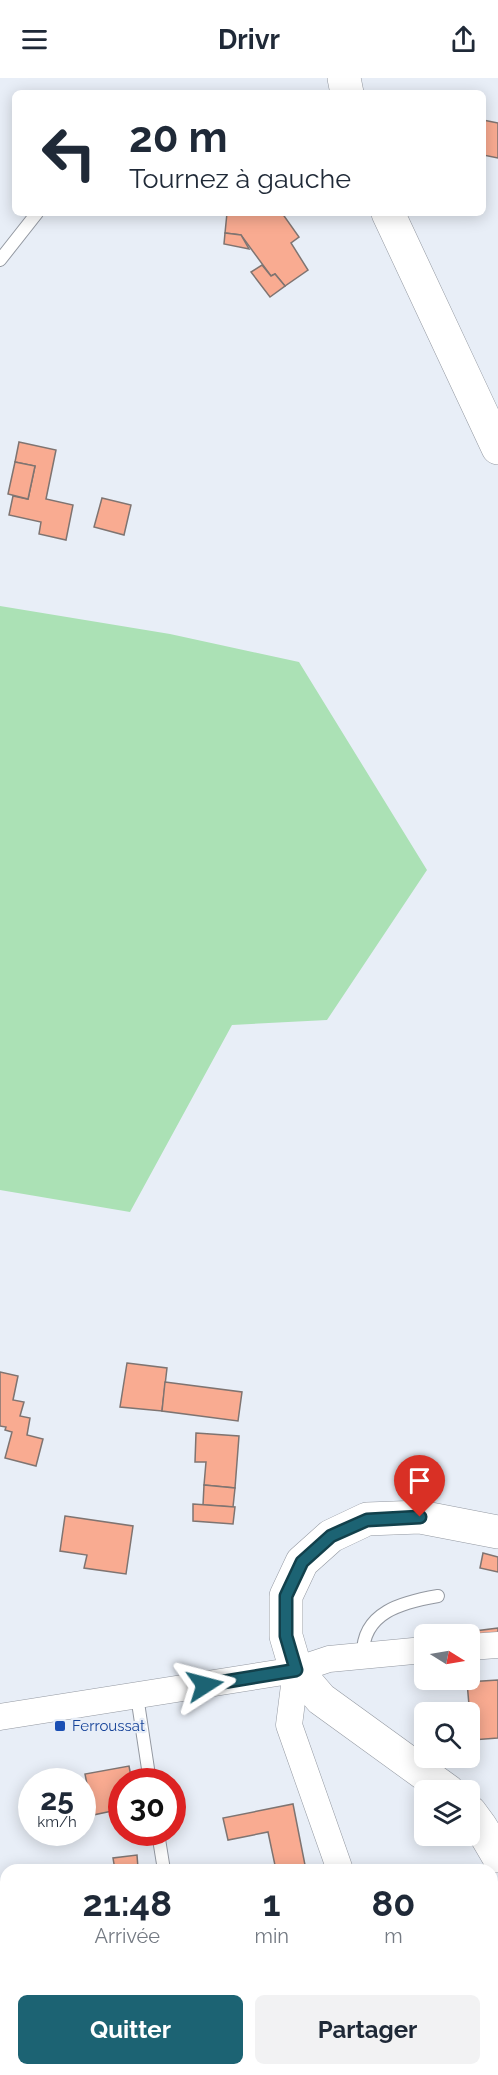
<!DOCTYPE html>
<html lang="fr">
<head>
<meta charset="utf-8">
<style>
  body { margin:0; font-family:Raleway,sans-serif; background:#f2f2f3; color:#1f2937; height:100vh; display:flex; flex-direction:column; font-size:22px; white-space:nowrap }
  * { box-sizing:border-box; margin:0 }
  p { font-size:20px; color:#747a83 }
  .icon { flex:none; width:33px; height:33px; fill:none; stroke:currentColor; stroke-width:2; stroke-linecap:round; stroke-linejoin:round }
  .map { position:relative; flex:1; overflow:hidden }
  .details { position:absolute; left:0px; top:1786px; width:498px; height:212px; display:flex; flex-direction:column; background:#fff; border-radius:18px 18px 0 0; box-shadow:0 3px 15px #0003 }
  .details>* { flex:none }
  .top-card { position:absolute; left:12px; top:12px; width:474px; height:126px; border-radius:9px; box-shadow:0 3px 15px #0003; background:#fff; color:#1f2937; overflow:hidden }
  .needle { width:39px; rotate:101deg }
  .buttons { position:absolute; left:414px; top:1546px; display:grid; gap:12px }
  .buttons a { display:grid; place-items:center; width:66px; height:66px; border-radius:9px; background:#fff; box-shadow:0 3px 15px #0003; font-size:30px }
  .speed { position:absolute; left:18px; top:1690px; display:flex; gap:12px; font-size:30px; font-weight:700; text-align:center }
  .speed>* { display:grid; place-content:center; width:78px; height:78px; border-radius:50%; background:#fff; box-shadow:0 3px 15px #0003; line-height:1 }
  .speed small { font-size:15px; font-weight:400 }
  .speed .limit { border:9px solid #d22; background:#fff; color:#111 }
  .pin { position:absolute; display:grid; place-items:center; width:51px; height:51px; color:#fff; margin:-62px -26px; border-radius:50% 50% 50% 0; rotate:-45deg; box-shadow:0 0 6px #0007 }
  .pin .icon { rotate:45deg }
  .me { position:absolute; width:66px; margin:-33px; rotate:81deg; stroke-linejoin:round; filter:drop-shadow(0 0 4px #0008) }
  .turn { display:flex; align-items:center; gap:21px; height:126px; padding:0 18px; font-size:27px }
  .turn .icon { width:78px; height:78px; stroke-width:2.5 }
  .turn b { display:block; font-size:42px; line-height:51px }
  .eta { display:flex; justify-content:space-evenly; align-items:center; height:102px; text-align:center }
  .eta b { font-size:36px; font-weight:700; line-height:42px }
  .primary-button { display:flex; gap:12px; margin-top:auto; padding:12px 18px }
  .primary-button a { flex:1; height:69px; border-radius:9px; background:#1c6373; color:#fff; font-size:24px; font-weight:700; line-height:69px; text-align:center }
  .primary-button a+a { background:#f2f2f3; color:#1f2937 }
  header { display:flex; justify-content:space-between; align-items:center; height:78px; padding:0 18px; background:#fff; font-size:27px; font-weight:700 }
  .map>svg:first-child { display:block }
  .green { fill:#abe1b5 }
  .building { fill:#f9ab91; stroke:#7f7471; stroke-width:1.5 }
  .lines { fill:none; stroke-linecap:round; stroke-linejoin:round }
  .lane-casing { stroke:#9398a1; stroke-width:14 }
  .street-casing { stroke:#9398a1; stroke-width:27 }
  .secondary-casing { stroke:#9398a1; stroke-width:34 }
  .path { stroke:#898d93; stroke-width:4; stroke-dasharray:1.5 4.5; stroke-linecap:butt }
  .lane { stroke:#fff; stroke-width:12 }
  .street { stroke:#fff; stroke-width:26 }
  .secondary { stroke:#fff; stroke-width:33 }
  .route-casing { stroke:#12404b; stroke-width:15 }
  .route { stroke:#1c6373; stroke-width:10 }
  .transit-dot { fill:#1a4fb4; stroke:#e8eef7; stroke-width:2 }
  .labels { text-anchor:middle; stroke-width:4.5; stroke-linejoin:round; paint-order:stroke }
  .transit-label { font-size:15px; fill:#164399; stroke:#e8eef7; text-anchor:start }
</style>
</head>
<body>
<header><svg class="icon" aria-label="menu" viewBox="0 0 24 24"><path d="M4 6h16M4 12h16M4 18h16"/></svg>Drivr<svg class="icon" aria-label="share" viewBox="0 0 24 24"><path d="M12 15V3M7 8l5-5 5 5M5 13v7h14v-7"/></svg></header>
<div class="map">
<svg width="498" height="1997" viewBox="0 0 498 1997">
  <rect width="100%" height="100%" fill="#e8eef7"/>
  <!-- green -->
  <polygon class="green" points="0,528 170,556 299,584 427,792 327,942 232,947 130,1134 0,1112"/>
  <!-- building -->
  <g class="building">
    <polygon points="483,42 498,45 498,80 483,77"/>
    <polygon points="227,135 282,135 299,159 291,165 308,192 285,208 275,196 271,198 241,157 225,155"/>
    <polygon points="225,155 241,157 249,171 224,166"/>
    <polygon points="262,187 271,198 275,196 285,208 270,219 251,194"/>
    <polygon points="19,364 56,372 46,421 73,427 66,462 39,456 41,444 9,437 13,418 28,421 35,388 15,384"/>
    <polygon points="15,384 35,388 28,421 8,416"/>
    <polygon points="102,420 131,427 124,457 94,449"/>
    <polygon points="127,1285 167,1290 162,1333 120,1329"/>
    <polygon points="0,1294 18,1298 13,1322 24,1324 20,1338 30,1340 27,1357 43,1361 36,1388 5,1380 12,1354 5,1352 6,1349 0,1348"/>
    <polygon points="165,1304 242,1314 238,1343 162,1333"/>
    <polygon points="196,1355 239,1358 235,1410 204,1407 206,1384 195,1384"/>
    <polygon points="204,1407 235,1410 233,1429 203,1427"/>
    <polygon points="193,1426 235,1429 233,1446 193,1443"/>
    <polygon points="65,1438 133,1448 126,1496 84,1490 87,1477 60,1473"/>
    <polygon points="483,1475 498,1479 498,1494 480,1490"/>
    <polygon points="498,1550 498,1557 476,1559 475,1553"/>
    <polygon points="498,1602 498,1660 472,1662 467,1604"/>
    <polygon points="129,1688 132,1704 122,1704 122,1731 93,1737 85,1696"/>
    <polygon points="293,1726 306,1792 276,1792 268,1754 228,1762 223,1740"/>
    <polygon points="137,1777 138,1790 136,1791 136,1792 115,1792 113,1780"/>
    <polygon points="142,1992 198,1992 197,1997 140,1997"/>
    <polygon points="349,1992 384,1992 381,1997 346,1997"/>
  </g>
  <g class="lines">
    <!-- lane casing -->
    <g class="lane-casing">
      <g id="lane">
        <polyline points="0,182 37,135"/>
        <path d="M363,1577c-1,-43 40,-53 75,-59"/>
        <polyline points="137,1618 150,1704"/>
        <polyline points="158,1755 164,1792"/>
      </g>
    </g>
    <!-- street casing -->
    <g class="street-casing">
      <g id="street">
        <polyline points="470,1569 498,1567"/>
        <polyline points="296,1592 289,1647 340,1792"/>
        <polyline points="0,1639 296,1592 329,1581 424,1572"/>
      </g>
    </g>
    <!-- secondary casing -->
    <g class="secondary-casing">
      <g id="secondary">
        <polyline points="344,0 347,15"/>
        <polyline points="388,135 498,370"/>
        <polyline points="448,1713 321,1621 296,1592 286,1558 286,1518 302,1484 331,1458 367,1441 420,1439 498,1454"/>
        <polyline points="470,1734 481,1749 498,1778"/>
        <polyline points="495,1997 498,1988"/>
      </g>
    </g>
    <!-- path -->
    <polyline class="path" points="282,1997 285,1992"/>
    <!-- lane -->
    <use href="#lane" class="lane"/>
    <!-- street -->
    <use href="#street" class="street"/>
    <!-- secondary -->
    <use href="#secondary" class="secondary"/>
  </g>
  <g class="lines">
    <!-- route casing -->
    <g class="route-casing">
      <polyline id="route" points="205,1607 296,1592 286,1558 286,1518 302,1484 331,1458 367,1442 420,1439"/>
    </g>
    <!-- route -->
    <use href="#route" class="route"/>
  </g>
  <!-- markers -->
  <rect class="transit-dot" x="54" y="1642" width="12" height="12" rx="3"/>
  <g class="labels">
    <!-- transit labels -->
    <g class="transit-label">
      <text x="72" y="1653">Ferroussat</text>
    </g>
  </g>
</svg>
<div class="buttons">
<a><svg class="needle" viewBox="-14 -14 28 28"><path d="M0-13l5 13h-10z" fill="#e53935"/><path d="M0 13l5-13h-10z" fill="#747a83"/></svg></a>
<a><svg class="icon" aria-label="search" viewBox="0 0 24 24"><circle cx="10" cy="10" r="6"/><path d="M15 15l6 6"/></svg></a>
<a><svg class="icon" aria-label="layers" viewBox="0 0 24 24"><path d="M12 4l9 5-9 5-9-5zM3 14l9 5 9-5"/></svg></a>
</div>
<div class="speed"><div>25<small>km/h</small></div><div class="limit">30</div></div>
<div class="pin" style="left:420px;top:1439px;background:#d93025"><svg class="icon" aria-label="arrive" viewBox="0 0 24 24"><path d="M6 21V4h12l-3 4 3 4H6"/></svg></div>
<svg class="me" style="left:205px;top:1607px" viewBox="-20 -20 40 40"><path d="M0-17L14 15 0 8-14 15z" fill="#1c6373" stroke="#fff" stroke-width="4"/></svg>
<div class="top-card">
<div class="turn"><svg class="icon" aria-label="left" viewBox="0 0 24 24"><path d="M17 20v-9H6M10 6l-5 5 5 5"/></svg><div><b>20 m</b>Tournez à gauche</div></div>
</div>
<section class="details">
<div class="eta">
<div><b>21:48</b><p>Arrivée</p></div>
<div><b>1</b><p>min</p></div>
<div><b>80</b><p>m</p></div>
</div>
<div class="primary-button"><a>Quitter</a><a>Partager</a></div>
</section>
</div>
</body>
</html>
